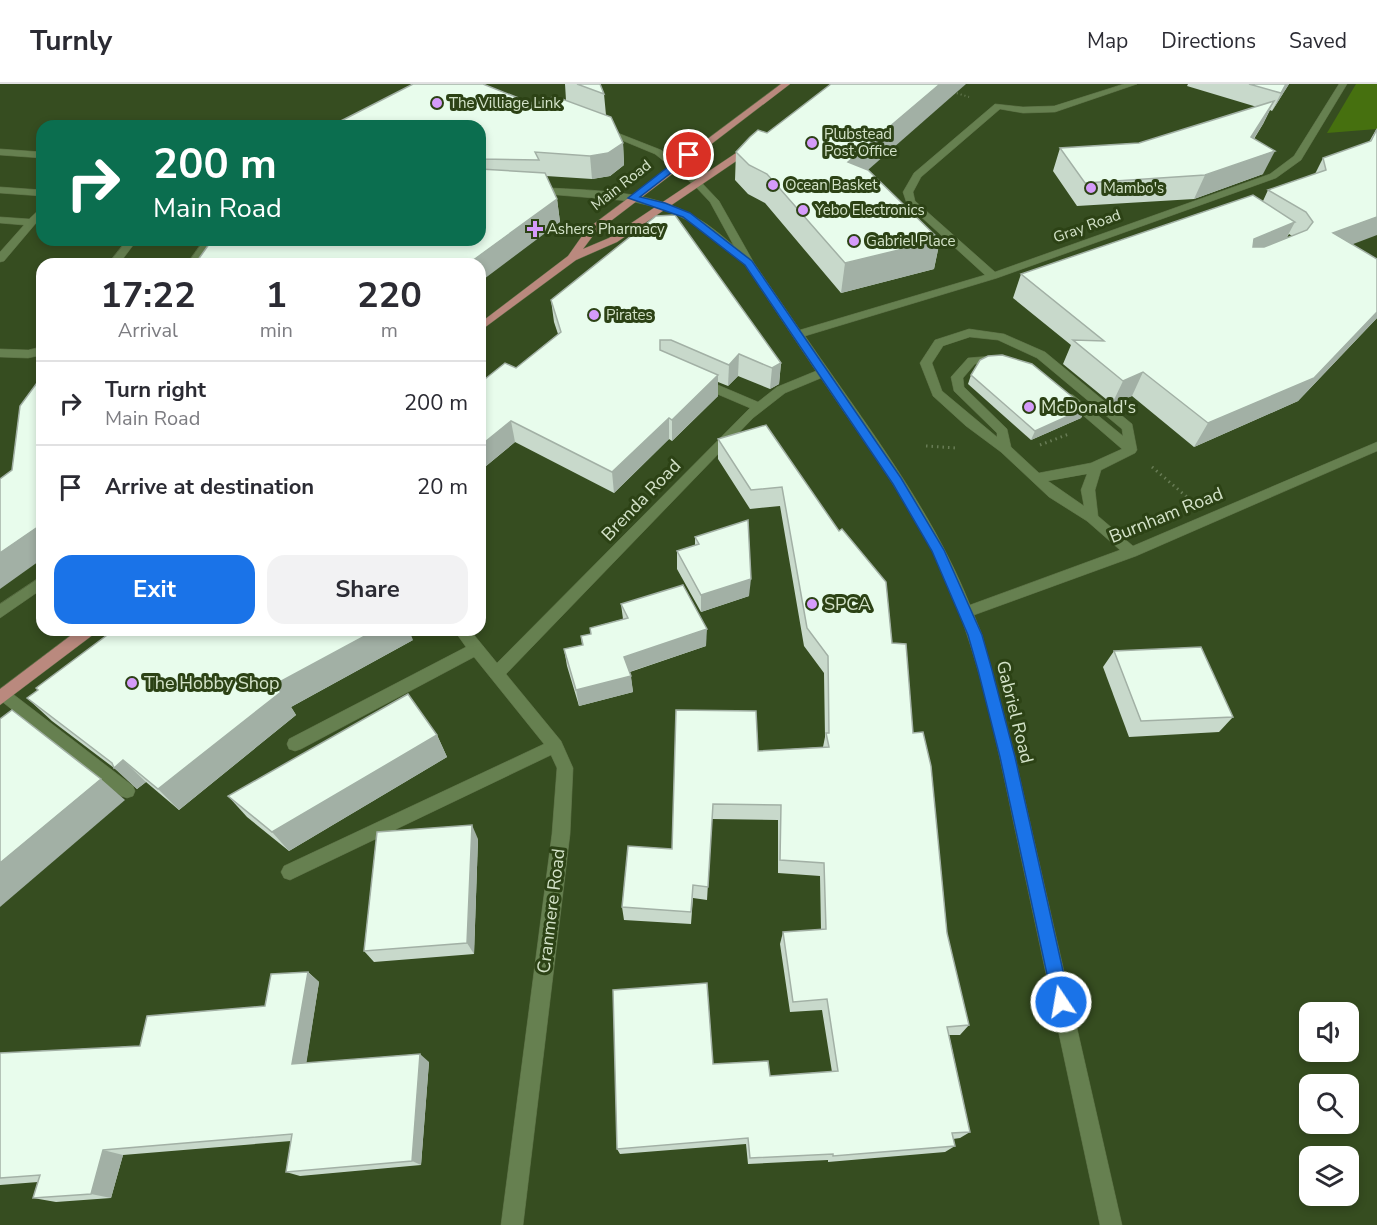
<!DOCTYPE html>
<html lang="en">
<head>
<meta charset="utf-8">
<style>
  body { margin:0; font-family:"Nunito Sans",sans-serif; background:#f2f2f3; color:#2b2b33; height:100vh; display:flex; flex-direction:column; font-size:22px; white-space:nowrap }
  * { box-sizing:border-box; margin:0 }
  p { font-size:20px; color:#7c7c81 }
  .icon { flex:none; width:33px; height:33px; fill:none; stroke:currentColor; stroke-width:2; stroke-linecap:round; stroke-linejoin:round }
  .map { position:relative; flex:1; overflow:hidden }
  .drawer { position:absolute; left:36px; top:174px; width:450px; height:378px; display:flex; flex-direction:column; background:#fff; border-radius:18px; box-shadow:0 3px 9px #0003 }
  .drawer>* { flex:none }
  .guide { position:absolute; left:36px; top:36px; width:450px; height:126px; border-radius:18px; box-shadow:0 3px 9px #0003; background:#0b6e4f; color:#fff; overflow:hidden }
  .controls { position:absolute; left:1299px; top:918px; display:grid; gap:12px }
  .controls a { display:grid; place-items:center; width:60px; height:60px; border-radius:12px; background:#fff; box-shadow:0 3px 9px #0003; font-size:30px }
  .pin { position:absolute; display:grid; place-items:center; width:51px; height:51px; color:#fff; margin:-26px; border:3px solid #fff; border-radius:50%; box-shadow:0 2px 6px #0007 }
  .me { position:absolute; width:66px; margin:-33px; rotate:348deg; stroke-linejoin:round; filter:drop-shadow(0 0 4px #0008) }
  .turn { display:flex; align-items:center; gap:21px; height:126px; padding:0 18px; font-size:27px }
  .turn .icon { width:78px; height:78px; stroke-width:2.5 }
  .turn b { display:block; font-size:42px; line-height:51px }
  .eta { display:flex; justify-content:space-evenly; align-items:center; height:102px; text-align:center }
  .eta b { font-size:36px; font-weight:700; line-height:42px }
  .primary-button { display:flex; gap:12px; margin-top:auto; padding:12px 18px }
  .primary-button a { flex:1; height:69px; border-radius:18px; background:#1a73e8; color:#fff; font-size:24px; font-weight:700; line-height:69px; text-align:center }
  .primary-button a+a { background:#f2f2f3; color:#2b2b33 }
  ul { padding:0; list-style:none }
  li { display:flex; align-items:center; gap:18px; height:84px; padding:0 18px; border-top:2px solid #e1e1e2 }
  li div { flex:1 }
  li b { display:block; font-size:22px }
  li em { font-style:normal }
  header { display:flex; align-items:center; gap:36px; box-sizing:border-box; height:84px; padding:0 30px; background:#fff; border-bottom:2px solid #e1e1e2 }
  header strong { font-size:28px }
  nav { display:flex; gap:33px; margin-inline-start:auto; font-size:21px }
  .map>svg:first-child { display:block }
  .green { fill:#46700f }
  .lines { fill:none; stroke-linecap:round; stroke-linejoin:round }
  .minor-casing { stroke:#586b42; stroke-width:1 }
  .major-casing { stroke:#586b42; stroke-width:1 }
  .path-far1 { stroke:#687c55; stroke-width:2; stroke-dasharray:1 3; stroke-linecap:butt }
  .path { stroke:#687c55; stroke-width:3; stroke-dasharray:1.5 4; stroke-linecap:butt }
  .minor { fill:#668050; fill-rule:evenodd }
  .major { fill:#ba897e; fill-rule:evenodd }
  .wall { fill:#c8d9cb; fill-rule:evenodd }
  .shaded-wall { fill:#a2b0a5 }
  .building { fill:#e8fcec; stroke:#a2b0a5; stroke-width:1.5 }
  .route { fill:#1a73e8; stroke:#114b97; stroke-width:1.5 }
  .poi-dot { fill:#d59bfa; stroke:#2c4215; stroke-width:2 }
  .labels { text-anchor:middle; stroke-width:6; stroke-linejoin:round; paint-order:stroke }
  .far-poi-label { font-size:15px; fill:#d4e3c9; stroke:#2c4215; text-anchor:start }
  .far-street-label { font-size:15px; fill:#d4e3c9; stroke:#2c4215 }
  .poi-label { font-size:18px; fill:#d4e3c9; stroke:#2c4215; text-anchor:start }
  .street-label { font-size:18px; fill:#d4e3c9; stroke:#2c4215 }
</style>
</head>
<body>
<header>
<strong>Turnly</strong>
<nav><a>Map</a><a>Directions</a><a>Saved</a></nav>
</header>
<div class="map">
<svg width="1377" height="1141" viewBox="0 0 1377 1141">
  <rect width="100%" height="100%" fill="#364d20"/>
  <!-- green -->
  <polygon class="green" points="1356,0 1377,0 1377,45 1327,49"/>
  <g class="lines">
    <!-- minor casing -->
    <g class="minor-casing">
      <g id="minor">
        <path d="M1124,0h13l-82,28 -32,1 -23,-4 -79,68 -8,15 2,9 80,71 275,-98 24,-18 45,-72h8l-46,76 -25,18 -279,100 -192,58c58,85 126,171 165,269l150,-55 -33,-29 -38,-24 -48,-45 -35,-26 -33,-30 -13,-33 15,-23 34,-11 35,5 41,18 87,72 5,26 -2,3 -34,17 -6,20 3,26 35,30 244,-104v9l-241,105 -162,59 8,20 33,122 107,468h-22c-27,-126 -54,-251 -81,-377 -19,-88 -36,-183 -72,-266 -32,-73 -82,-138 -126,-204l-36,15 -32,25 -247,256 55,67 12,27 -3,66 -47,391h-22l51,-391 5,-66 -6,-13 -261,125 -6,-2 -3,-6 3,-6 260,-122 -70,-87 -173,92 -6,2 -6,-2 -2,-5 2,-5 177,-92 -12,-17h16l27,33 253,-255 -54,-23v-6h8l54,23 19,-15 39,-16 -73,-109 -54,-41 -25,-12 -34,-8 -96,-8 -5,-3 5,-3c55,4 115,1 163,31 14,8 25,18 37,28l-24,-44 -16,-17 -39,-31 -58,-24 8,-2 56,22 39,31 19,20 35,62 46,67 185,-55 -78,-71 -4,-12 11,-19 81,-69 28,3 31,-1zM970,253l28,3 39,18 85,71 1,7 -50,-41 -4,-1 -6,4 59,51 -31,14 -52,10 -28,-26 -4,-18 -43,-42 -1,-9 12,-14 29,-3v-6l-36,3 -17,19 3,14 43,42v4l-55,-46 -10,-28 11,-17zM1087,390l-6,16 3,16 -36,-25z"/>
        <polygon points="0,65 42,68 42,74 0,71"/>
        <polygon points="0,103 42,106 42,112 0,109"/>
        <polygon points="42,123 42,132 4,177 0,178 0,168 24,141 0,139 0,133 29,135"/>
        <polygon points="127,156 137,156 119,180 108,180"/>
        <polygon points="204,156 214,156 197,180 187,180"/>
        <polygon points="42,263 42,271 28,274 0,273 0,265 28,266"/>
        <polygon points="42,492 42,505 0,534 0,520"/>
        <polygon points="5,604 133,702 135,707 133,712 127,714 121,712 0,616 0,606"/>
      </g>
    </g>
    <!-- major casing -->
    <g class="major-casing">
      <g id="major">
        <polygon points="781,0 790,0 595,149 583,165 609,154 748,61 754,61 754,65 617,158 576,176 480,247 480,239 568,172 587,145"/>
        <polygon points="78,546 96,546 94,550 0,621 0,605"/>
      </g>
    </g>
    <!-- path-far1 -->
    <polyline class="path-far1" points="953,8 969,13"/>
    <!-- path -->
    <g class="path">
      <polyline points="1040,361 1069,350"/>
      <polyline points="926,362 956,364"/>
      <polyline points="1152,383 1187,413"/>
    </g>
    <!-- minor -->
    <use href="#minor" class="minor"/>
    <!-- major -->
    <use href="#major" class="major"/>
  </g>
  <!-- wall -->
  <g class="wall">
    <polygon points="565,0 600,0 604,10 606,31 623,59 624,81 610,92 592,95 546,92 557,115 560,138 480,156 480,42 531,19 542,19 566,16"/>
    <polygon points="1188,0 1289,0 1272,27 1270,26 1263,40 1254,55 1263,90 1194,115 1077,122 1053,87 1060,64 1139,59 1257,23 1187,2"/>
    <path d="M1377,44l-25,116 25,15v59l-79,83 -104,46 -62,-51 -20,8 -49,-40 8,-19 -58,-47 8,-24 242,-73 5,-11 47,-16 8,-16 46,-16zM1289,150l3,2 -6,3z"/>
    <polygon points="736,68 868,86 940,156 934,185 841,209 765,119 748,110 735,96"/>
    <polygon points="551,216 781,279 779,300 770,305 738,292 728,302 718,298 718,312 672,357 669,355 614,409 515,358 480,387 516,284 558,250 554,238"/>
    <polygon points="971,291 1086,324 1081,334 1031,356 968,300"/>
    <polygon points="766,341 892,559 913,649 947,849 969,941 960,951 949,951 970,1048 960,1054 953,1055 955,1062 945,1068 828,1078 828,1076 748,1080 746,1060 620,1070 617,1065 713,980 770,992 832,988 822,926 790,928 780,860 783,848 821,846 820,792 778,789 778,736 712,735 707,816 693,814 691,840 624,836 622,823 758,667 823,663 825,653 824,589 804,562 780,422 750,425 718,375 718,355"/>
    <polygon points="695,453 749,512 701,528 677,485 677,467 695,461"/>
    <polygon points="621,520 706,562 630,588 633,608 579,622 567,582 564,565 582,561 581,552 591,550 590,544 623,535"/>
    <polygon points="413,556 291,623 296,631 179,726 146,698 137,705 118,687 52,637 27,614"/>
    <polygon points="1114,567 1233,633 1219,648 1129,653 1103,583"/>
    <polygon points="437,651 447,673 289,767 247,733 228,712"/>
    <polygon points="478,755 474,870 374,878 364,867"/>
    <polygon points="308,888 319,898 306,979 429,978 421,1081 300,1092 286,1088 291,1057 123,1071 111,1114 56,1118 33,1114 38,1098 0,1101 0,969 140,962 265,922"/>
  </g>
  <!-- shaded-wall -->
  <g class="shaded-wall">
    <polygon points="940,0 966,0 844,107 848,78"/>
    <polygon points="1286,0 1289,0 1272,27 1281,9"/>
    <polygon points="1274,17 1263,40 1240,76 1251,53"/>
    <polygon points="623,59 624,81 610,92 592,95 590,72"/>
    <polygon points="1275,67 1263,90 1194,115 1205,91"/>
    <polygon points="557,115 560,138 480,198 480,180 468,180"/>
    <polygon points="1377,133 1377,151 1319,173 1333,149"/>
    <polygon points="1295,138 1282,162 1241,179 1254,155"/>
    <polygon points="940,156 934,185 841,209 845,179"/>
    <polygon points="1377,228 1377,234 1298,317 1194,363 1208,339"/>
    <polygon points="739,270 738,292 728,302 729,281"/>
    <polygon points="781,279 779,300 770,305 772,284"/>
    <polygon points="1143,288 1132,312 1112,320 1123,297"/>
    <polygon points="718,291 718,312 672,357 672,336"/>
    <polygon points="1086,324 1081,334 1031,356 1035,347"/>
    <polygon points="669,334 669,355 614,409 612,388"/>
    <polygon points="511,337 515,358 480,387 480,362"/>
    <polygon points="42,440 42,475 0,505 0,469"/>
    <polygon points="751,495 749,512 701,528 701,511"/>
    <polygon points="707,545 706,562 626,589 624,573"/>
    <polygon points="376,546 409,546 413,556 291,623 296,631 179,726 158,705 274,601"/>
    <polygon points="631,592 633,608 579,622 576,606"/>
    <polygon points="437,651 447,673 289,767 272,748"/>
    <polygon points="123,676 146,698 137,705 114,684"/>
    <polygon points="101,695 125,716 0,823 0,779"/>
    <polygon points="472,741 478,755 474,870 467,859"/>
    <polygon points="308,888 319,898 305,988 292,980"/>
    <polygon points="420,970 429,978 421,1081 412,1077"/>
    <polygon points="103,1066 123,1071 111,1114 91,1110"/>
  </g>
  <!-- building -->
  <g class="building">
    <polygon points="413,0 483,0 531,19 535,16 542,19 554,12 611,33 623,59 608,69 590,72 535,68 539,76 480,75 480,42 331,42"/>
    <polygon points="577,0 600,0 604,10"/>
    <polygon points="831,0 940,0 848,78 868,86 940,156 845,179 767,90 749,81 736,68 750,53 758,46 767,49"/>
    <polygon points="1249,0 1286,0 1281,9"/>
    <polygon points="1274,17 1251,53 1275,67 1205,91 1085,99 1060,64 1139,59"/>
    <polygon points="1377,45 1377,133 1333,149 1377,175 1377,228 1314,294 1208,339 1143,288 1123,297 1073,256 1104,257 1021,190 1253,111 1295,138 1254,155 1253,163 1264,163 1307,146 1313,138 1306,128 1268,106 1326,86 1323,74 1371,57"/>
    <polygon points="480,85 545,89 557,115 468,180 195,180 212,156 480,156"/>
    <polygon points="675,131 781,279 772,284 739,270 729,281 671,256 660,256 660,266 718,291 672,336 669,334 612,388 511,337 480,362 480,299 505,279 516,284 561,248 551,216 656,132"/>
    <polygon points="1002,271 1032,280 1086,324 1035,347 971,291 980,276 988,272"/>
    <polygon points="42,292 42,440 0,469 0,395 12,386 20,322"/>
    <polygon points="766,341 839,447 842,445 886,498 892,559 906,560 913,649 923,648 931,682 947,849 969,941 947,943 970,1048 952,1049 955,1062 833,1072 833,1070 750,1074 748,1054 617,1065 613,906 707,899 713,980 768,977 770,992 838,987 827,915 793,918 783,848 826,845 824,779 780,776 781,721 713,720 708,803 693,801 691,828 622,823 628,762 672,765 676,626 756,627 758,667 829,663 826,649 829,649 828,572 807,544 782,403 751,406 718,355"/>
    <polygon points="748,436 751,495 701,511 677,467 699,460 695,453"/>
    <polygon points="683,501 707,545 624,573 631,592 576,606 564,565 583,561 581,552 591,550 590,544 628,534 621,520"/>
    <polygon points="114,546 376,546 274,601 281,608 158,705 123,676 114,684 112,679 27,614 38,606 36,604"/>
    <polygon points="1201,563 1233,633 1141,637 1114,567"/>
    <polygon points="408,610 437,651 272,748 228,712"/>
    <polygon points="12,626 101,695 0,779 0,635"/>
    <polygon points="472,741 467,859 364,867 377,748"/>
    <polygon points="308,888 292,980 420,970 412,1077 286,1088 292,1050 103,1066 91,1110 33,1114 40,1091 0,1094 0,969 140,962 147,932 265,922 271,890"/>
  </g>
  <!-- route -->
  <polygon class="route" points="686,69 694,71 640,113 665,119 690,129 752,177 901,394 944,466 982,551 992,586 1015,673 1070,918 1067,924 1061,926 1055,924 1053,918 1000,673 978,586 968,551 932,467 893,400 745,181 683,133 628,114"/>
  <!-- markers -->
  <g class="poi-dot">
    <circle cx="437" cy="19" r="6"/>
    <circle cx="812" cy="59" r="6"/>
    <circle cx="773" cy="101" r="6"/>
    <circle cx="1091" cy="104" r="6"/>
    <circle cx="803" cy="126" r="6"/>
    <path d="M532 136h6v6h6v6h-6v6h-6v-6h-6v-6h6z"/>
    <circle cx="854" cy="157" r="6"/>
    <circle cx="594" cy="231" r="6"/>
    <circle cx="1029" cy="323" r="6"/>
    <circle cx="812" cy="520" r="6"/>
    <circle cx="132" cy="599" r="6"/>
  </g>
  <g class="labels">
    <!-- far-poi labels -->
    <g class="far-poi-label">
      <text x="449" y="24">The Villiage Link</text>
      <text x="824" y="55">Plubstead<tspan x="824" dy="17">Post Office</tspan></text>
      <text x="785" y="106">Ocean Basket</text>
      <text x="1103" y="109">Mambo's</text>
      <text x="815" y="131">Yebo Electronics</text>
      <text x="547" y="150">Ashers Pharmacy</text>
      <text x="866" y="162">Gabriel Place</text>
      <text x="606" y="236">Pirates</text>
    </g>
    <!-- far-street labels -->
    <g class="far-street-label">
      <text transform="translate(621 101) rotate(-38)" y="5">Main Road</text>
      <text transform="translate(1087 142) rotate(-20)" y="5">Gray Road</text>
    </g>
    <!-- poi labels -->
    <g class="poi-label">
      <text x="1041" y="329">McDonald's</text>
      <text x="824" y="526">SPCA</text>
      <text x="144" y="605">The Hobby Shop</text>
    </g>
    <!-- street labels -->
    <g class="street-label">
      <text transform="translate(641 416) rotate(-46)" y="6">Brenda Road</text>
      <text transform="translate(1166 431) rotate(-22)" y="6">Burnham Road</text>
      <text transform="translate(1015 628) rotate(76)" y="6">Gabriel Road</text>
      <text transform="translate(551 827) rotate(-83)" y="6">Cranmere Road</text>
    </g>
  </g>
</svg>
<div class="controls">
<a><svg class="icon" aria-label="sound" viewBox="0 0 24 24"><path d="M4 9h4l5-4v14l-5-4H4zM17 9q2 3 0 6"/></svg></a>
<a><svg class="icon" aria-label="search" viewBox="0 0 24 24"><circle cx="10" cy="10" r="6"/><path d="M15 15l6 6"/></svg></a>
<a><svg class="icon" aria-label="layers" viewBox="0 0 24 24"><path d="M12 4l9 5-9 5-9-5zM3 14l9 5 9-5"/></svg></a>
</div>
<div class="pin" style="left:689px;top:71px;background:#d93025"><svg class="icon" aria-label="arrive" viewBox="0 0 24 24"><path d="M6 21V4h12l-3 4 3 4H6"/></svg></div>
<svg class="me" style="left:1061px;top:918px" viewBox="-20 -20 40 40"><circle r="17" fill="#1a73e8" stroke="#fff" stroke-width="3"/><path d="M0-11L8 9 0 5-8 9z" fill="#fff"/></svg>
<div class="guide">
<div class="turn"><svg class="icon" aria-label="right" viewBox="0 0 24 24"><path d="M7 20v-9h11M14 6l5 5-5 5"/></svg><div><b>200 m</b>Main Road</div></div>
</div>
<section class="drawer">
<div class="eta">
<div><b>17:22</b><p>Arrival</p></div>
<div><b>1</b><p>min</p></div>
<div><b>220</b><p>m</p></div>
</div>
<ul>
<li><svg class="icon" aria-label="right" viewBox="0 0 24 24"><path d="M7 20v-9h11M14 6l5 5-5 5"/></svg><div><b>Turn right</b><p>Main Road</p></div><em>200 m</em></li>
<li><svg class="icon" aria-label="arrive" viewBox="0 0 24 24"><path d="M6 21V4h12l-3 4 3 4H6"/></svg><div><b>Arrive at destination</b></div><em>20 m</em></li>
</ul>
<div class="primary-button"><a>Exit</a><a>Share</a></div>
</section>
</div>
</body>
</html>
